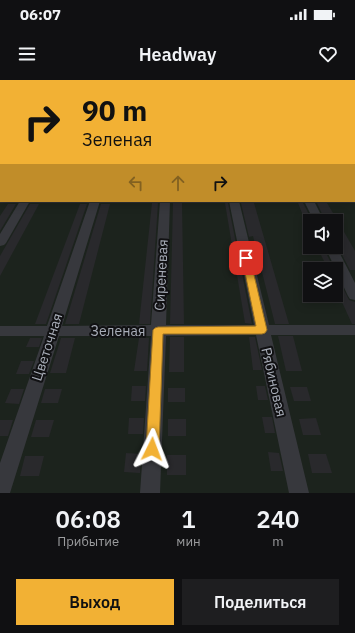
<!DOCTYPE html>
<html lang="ru">
<head>
<meta charset="utf-8">
<style>
  body { margin:0; font-family:"IBM Plex Sans",sans-serif; background:#1e1e20; color:#f1f3f6; height:100vh; display:flex; flex-direction:column; font-size:15px; white-space:nowrap }
  * { box-sizing:border-box; margin:0 }
  p { font-size:13px; color:#9c9d9f }
  .icon { flex:none; width:22px; height:22px; fill:none; stroke:currentColor; stroke-width:2; stroke-linecap:round; stroke-linejoin:round }
  .map { position:relative; height:413px; overflow:hidden }
  .side { display:flex; flex-direction:column; background:#101012; flex:1 }
  .side>* { flex:none }
  .top-card { position:absolute; left:0px; top:0px; width:355px; height:122px; box-shadow:0 2px 10px #0003,0 0 0 1px #303032; background:#f2b134; color:#111; overflow:hidden }
  .fabs { position:absolute; left:303px; top:134px; display:grid; gap:8px }
  .fabs a { display:grid; place-items:center; width:40px; height:40px; border-radius:0px; background:#101012; box-shadow:0 2px 10px #0003,0 0 0 1px #303032; font-size:20px }
  .pin { position:absolute; display:grid; place-items:center; width:34px; height:34px; color:#fff; margin:-17px; border-radius:8px; box-shadow:0 2px 6px #0006 }
  .me { position:absolute; width:44px; margin:-22px; rotate:3deg; stroke-linejoin:round; filter:drop-shadow(0 0 3px #0008) }
  .turn { display:flex; align-items:center; gap:14px; height:84px; padding:0 16px; font-size:18px }
  .turn .icon { width:52px; height:52px; stroke-width:2.5 }
  .turn b { display:block; font-size:28px; line-height:34px }
  .lanes { display:flex; align-items:center; height:38px; padding:0 16px; background:#0003; justify-content:center; gap:20px; direction:ltr }
  .lanes .off { opacity:.35 }
  .eta { display:flex; justify-content:space-evenly; align-items:center; height:68px; text-align:center }
  .eta b { font-size:24px; font-weight:600; line-height:28px }
  .cta { display:flex; gap:8px; margin-top:auto; padding:8px 16px }
  .cta a { flex:1; height:46px; border-radius:0px; background:#f2b134; color:#111; font-size:16px; font-weight:600; line-height:46px; text-align:center }
  .cta a+a { background:#1e1e20; color:#f1f3f6 }
  .status { display:flex; justify-content:space-between; align-items:center; height:28px; padding:0 20px; background:#101012; direction:ltr }
  .status svg { height:11px; fill:currentColor }
  header { display:flex; justify-content:space-between; align-items:center; height:52px; padding:0 16px; background:#101012; font-size:18px; font-weight:600 }
  .map>svg:first-child { display:block }
  .green { fill:#1c231d; fill-rule:evenodd }
  .building { fill:#29292c }
  .lines { fill:none; stroke-linecap:round; stroke-linejoin:round }
  .minor { fill:#37383d; fill-rule:evenodd }
  .highway { fill:#63666e; fill-rule:evenodd }
  .route { fill:#f2b134; stroke:#9d7322 }
  .labels { text-anchor:middle; stroke-width:4; stroke-linejoin:round; paint-order:stroke }
  .street-label { font-size:14px; fill:#a8adb8; stroke:#111113 }
</style>
</head>
<body>
<div class="status"><b>06:07</b><svg viewBox="0 0 49 12"><path d="M0 12V9h3v3zM5 12V6h3v6zM10 12V3h3v9zM15 12V0h3v12zM26 1h20v11H26zM47 4h2v5h-2z"/></svg></div>
<header><svg class="icon" aria-label="menu" viewBox="0 0 24 24"><path d="M4 6h16M4 12h16M4 18h16"/></svg>Headway<svg class="icon" aria-label="heart" viewBox="0 0 24 24"><path d="M12 20l-8-8c-3-5 5-10 8-4 3-6 11-1 8 4z"/></svg></header>
<div class="map">
<svg width="355" height="413" viewBox="0 0 355 413">
  <rect width="100%" height="100%" fill="#161618"/>
  <!-- green -->
  <g class="green">
    <polygon points="0,0 355,0 355,19 354,1 1,1 0,20"/>
    <path d="M0,42l1,79h353l1,-78v370h-355zM310,141h26v26h-26zM310,189h26v26h-26z"/>
  </g>
  <!-- building -->
  <g class="building">
    <polygon points="152,123 158,123 150,244 139,244"/>
    <polygon points="173,123 182,123 184,244 170,244"/>
    <polygon points="225,123 228,123 252,244 245,243"/>
    <polygon points="241,123 254,123 289,244 275,244 253,156 249,157"/>
    <polygon points="298,123 303,123 311,138 304,138"/>
    <polygon points="317,123 327,123 336,138 324,138"/>
    <polygon points="8,124 16,124 0,151 0,136"/>
    <polygon points="30,124 39,124 0,196 0,176"/>
    <polygon points="80,124 87,124 46,244 35,244"/>
    <polygon points="101,124 110,124 79,244 65,244"/>
    <polygon points="336,138 355,171 355,190 350,190 339,169 343,169 336,157"/>
    <polygon points="318,169 324,169 334,189 328,189"/>
    <polygon points="336,194 349,220 355,222 355,244 352,244 336,209"/>
    <polygon points="278,256 293,256 302,291 286,291"/>
    <polygon points="170,257 184,257 184,292 169,292"/>
    <polygon points="249,257 255,257 262,290 253,290"/>
    <polygon points="30,258 42,258 39,267 26,267"/>
    <polygon points="61,258 75,258 66,293 50,293"/>
    <polygon points="139,258 149,258 147,291 134,291"/>
    <polygon points="21,281 34,281 29,294 16,294"/>
    <polygon points="132,306 146,306 145,321 131,321"/>
    <polygon points="256,306 265,306 268,320 258,320"/>
    <polygon points="290,307 307,307 311,321 294,321"/>
    <rect x="168" y="308" width="17" height="14"/>
    <polygon points="11,309 24,309 19,324 5,323"/>
    <polygon points="45,309 62,309 58,323 41,323"/>
    <polygon points="262,337 272,337 275,353 265,353"/>
    <polygon points="129,338 144,338 143,354 128,354"/>
    <polygon points="316,338 321,355 303,355 299,339"/>
    <rect x="168" y="339" width="18" height="17"/>
    <polygon points="0,340 13,340 8,356 0,356"/>
    <polygon points="36,340 54,340 49,357 31,357"/>
    <polygon points="268,372 279,373 283,391 271,391"/>
    <polygon points="126,373 141,374 140,393 124,392"/>
    <polygon points="308,374 326,374 332,393 312,393"/>
    <rect x="167" y="375" width="19" height="20"/>
    <polygon points="25,376 44,376 39,396 20,396"/>
  </g>
  <g class="lines">
    <!-- minor -->
    <g class="minor">
      <polygon points="0,0 3,0 4,1 0,3"/>
      <polygon points="30,0 37,0 29,1"/>
      <rect x="165" y="0" width="6" height="1"/>
      <polygon points="297,0 303,0 304,1 298,1"/>
      <polygon points="355,0 355,4 354,4 354,1 352,1"/>
      <rect x="354" y="14" width="1" height="4"/>
      <rect x="0" y="15" width="1" height="4"/>
      <rect x="0" y="43" width="1" height="4"/>
      <rect x="354" y="43" width="1" height="4"/>
      <polygon points="354,80 355,81 355,87 354,86"/>
      <polygon points="20,121 30,121 6,163 4,165 0,166 0,154"/>
      <polygon points="90,121 100,121 62,246 151,245 160,121 170,121 166,245 254,245 229,121 239,121 269,245 355,245 355,255 271,255 309,413 289,413 256,255 166,256 160,413 140,413 151,256 59,256 10,413 0,413 0,383 44,256 0,256 0,246 47,246"/>
      <polygon points="304,121 314,121 324,141 314,141"/>
      <polygon points="336,166 355,203 355,220 350,219 348,216 325,167"/>
    </g>
    <!-- highway -->
    <g class="highway">
      <rect x="354" y="26" width="1" height="6"/>
      <rect x="0" y="28" width="1" height="6"/>
    </g>
  </g>
  <!-- route -->
  <polygon class="route" points="246,176 250,178 267,250 265,253 262,254 163,254 159,369 157,373 152,375 148,373 146,369 153,250 155,248 158,247 256,246 242,178"/>
  <g class="labels">
    <!-- street labels -->
    <g class="street-label">
      <text transform="translate(161 195) rotate(-87)" y="5">Сиреневая</text>
      <text x="118" y="256">Зеленая</text>
      <text transform="translate(47 267) rotate(-72)" y="5">Цветочная</text>
      <text transform="translate(274 302) rotate(77)" y="5">Рябиновая</text>
    </g>
  </g>
</svg>
<div class="fabs">
<a><svg class="icon" aria-label="sound" viewBox="0 0 24 24"><path d="M4 9h4l5-4v14l-5-4H4zM17 9q2 3 0 6"/></svg></a>
<a><svg class="icon" aria-label="layers" viewBox="0 0 24 24"><path d="M12 4l9 5-9 5-9-5zM3 14l9 5 9-5"/></svg></a>
</div>
<div class="pin" style="left:246px;top:178px;background:#d93025"><svg class="icon" aria-label="arrive" viewBox="0 0 24 24"><path d="M6 21V4h12l-3 4 3 4H6"/></svg></div>
<svg class="me" style="left:152px;top:369px" viewBox="-20 -20 40 40"><path d="M0-17L14 15 0 8-14 15z" fill="#f2b134" stroke="#fff" stroke-width="4"/></svg>
<div class="top-card">
<div class="turn"><svg class="icon" aria-label="right" viewBox="0 0 24 24"><path d="M7 20v-9h11M14 6l5 5-5 5"/></svg><div><b>90 m</b>Зеленая</div></div>
<div class="lanes"><svg class="icon off" aria-label="left" viewBox="0 0 24 24"><path d="M17 20v-9H6M10 6l-5 5 5 5"/></svg><svg class="icon off" aria-label="ahead" viewBox="0 0 24 24"><path d="M12 20V5M6 11l6-6 6 6"/></svg><svg class="icon" aria-label="right" viewBox="0 0 24 24"><path d="M7 20v-9h11M14 6l5 5-5 5"/></svg></div>
</div>
</div>
<section class="side">
<div class="eta">
<div><b>06:08</b><p>Прибытие</p></div>
<div><b>1</b><p>мин</p></div>
<div><b>240</b><p>m</p></div>
</div>
<div class="cta"><a>Выход</a><a>Поделиться</a></div>
</section>
</body>
</html>
